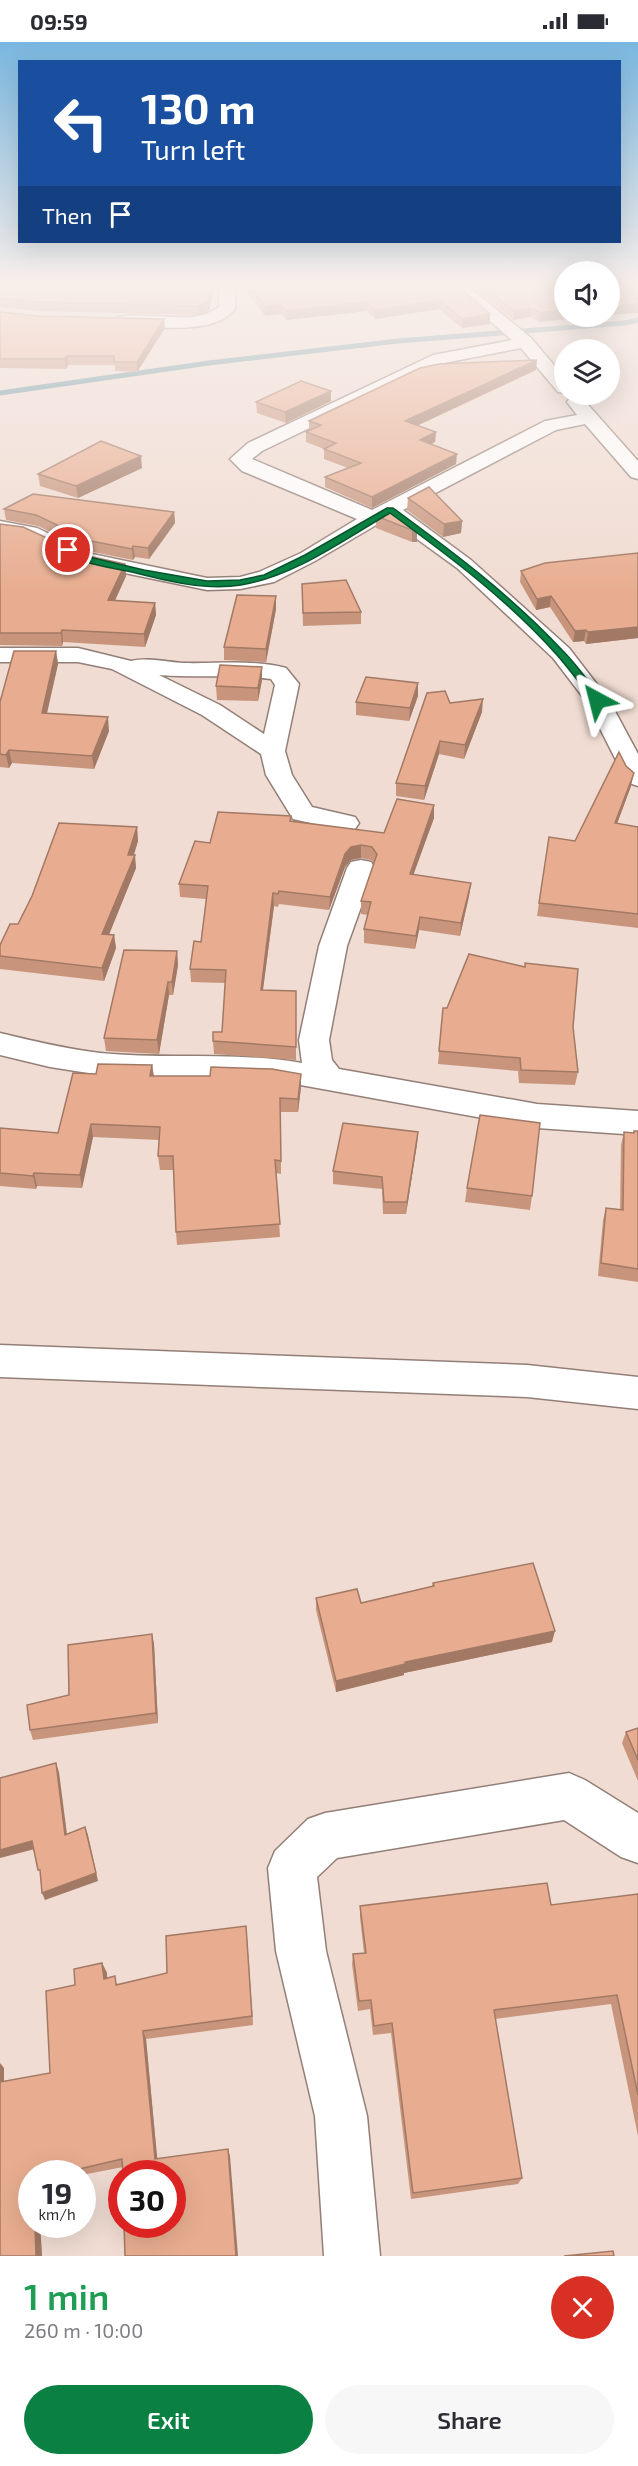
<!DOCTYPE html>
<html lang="en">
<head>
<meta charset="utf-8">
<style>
  body { margin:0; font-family:"Exo 2",sans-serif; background:#f7f7f7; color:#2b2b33; height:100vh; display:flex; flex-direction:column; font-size:22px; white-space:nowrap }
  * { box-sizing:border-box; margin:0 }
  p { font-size:20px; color:#7c7c81 }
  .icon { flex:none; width:33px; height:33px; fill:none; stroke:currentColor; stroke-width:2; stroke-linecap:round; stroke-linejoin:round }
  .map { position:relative; height:2214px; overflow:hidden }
  .drawer { display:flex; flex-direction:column; background:#fff; flex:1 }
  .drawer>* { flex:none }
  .top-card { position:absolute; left:18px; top:18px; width:603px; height:183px; border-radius:0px; box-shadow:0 6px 24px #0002; background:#1a4fa0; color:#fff; overflow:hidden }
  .controls { position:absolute; left:554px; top:219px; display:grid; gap:12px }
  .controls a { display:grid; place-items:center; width:66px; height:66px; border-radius:50%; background:#fff; box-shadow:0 6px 24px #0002; font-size:30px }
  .speed { position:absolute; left:18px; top:2118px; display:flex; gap:12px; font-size:30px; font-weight:700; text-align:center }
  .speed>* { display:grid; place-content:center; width:78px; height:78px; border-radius:50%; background:#fff; box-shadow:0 6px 24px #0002; line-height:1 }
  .speed small { font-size:15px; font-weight:400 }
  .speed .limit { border:9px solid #d22; background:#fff; color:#111 }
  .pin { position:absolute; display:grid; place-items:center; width:51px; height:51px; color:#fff; margin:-26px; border:3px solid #fff; border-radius:50%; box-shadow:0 2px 6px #0007 }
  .me { position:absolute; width:66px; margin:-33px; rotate:322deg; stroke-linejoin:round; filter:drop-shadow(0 0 4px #0008) }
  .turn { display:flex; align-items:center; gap:21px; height:126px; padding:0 24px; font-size:27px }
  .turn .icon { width:78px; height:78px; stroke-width:2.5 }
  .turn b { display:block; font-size:42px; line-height:51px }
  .then { display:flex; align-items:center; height:57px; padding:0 24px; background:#0003; gap:12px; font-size:22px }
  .round { display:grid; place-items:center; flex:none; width:63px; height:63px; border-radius:32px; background:#f7f7f7 }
  .headline { display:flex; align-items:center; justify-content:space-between; height:102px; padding:0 24px }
  h1 { font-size:36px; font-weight:600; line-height:45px; color:#1e9e55 }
  .button { display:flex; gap:12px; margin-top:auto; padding:12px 24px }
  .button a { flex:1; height:69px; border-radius:36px; background:#0b8043; color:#fff; font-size:24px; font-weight:600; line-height:69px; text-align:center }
  .button a+a { background:#f7f7f7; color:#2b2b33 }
  .status { display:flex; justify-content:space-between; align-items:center; height:42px; padding:0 30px; background:#fff; direction:ltr }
  .status svg { height:16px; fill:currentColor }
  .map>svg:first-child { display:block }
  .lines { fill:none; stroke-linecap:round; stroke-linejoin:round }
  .stream { stroke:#5e8f9e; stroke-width:5 }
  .minor-casing { stroke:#927f77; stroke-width:3 }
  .minor { fill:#fff; fill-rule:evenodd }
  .wall { fill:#c8957c }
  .shaded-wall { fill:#a27965 }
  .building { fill:#e8ad90; stroke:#a27965; stroke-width:1.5 }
  .route { fill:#0b8043; stroke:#07532c; stroke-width:1.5 }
</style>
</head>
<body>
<div class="status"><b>09:59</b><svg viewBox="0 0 49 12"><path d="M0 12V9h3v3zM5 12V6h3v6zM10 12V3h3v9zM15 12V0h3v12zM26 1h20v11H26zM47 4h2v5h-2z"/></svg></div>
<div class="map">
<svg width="638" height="2214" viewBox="0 0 638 2214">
  <rect width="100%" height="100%" fill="#f0dcd2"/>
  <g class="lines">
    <!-- stream -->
    <polyline class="stream" points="0,351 209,321 398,299 625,281 638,278"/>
    <!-- minor casing -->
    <g class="minor-casing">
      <g id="minor">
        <path d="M222,239h16l-3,9v19c-18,24 -70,19 -96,17 -9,-1 -21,1 -27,-6 8,-9 64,-1 80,-3 10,-1 18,-4 27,-10v-17z"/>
        <polygon points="444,239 462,239 531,296 564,335 564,351 558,350 521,306 444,321 262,409 252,417 372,468 545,379 577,373 567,360 570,356 582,356 638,419 638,437 631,435 585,382 556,388 403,468 471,518 569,606 609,658 638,712 638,744 629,741 625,736 586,659 553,616 457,526 388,476 315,519 274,540 240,547 207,548 86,523 25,495 0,491 0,479 37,486 92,512 207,536 240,535 259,530 301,511 357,477 242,429 230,417 248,401 433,313 512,298"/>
        <path d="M0,606h78l53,13c17,-4 35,1 52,2 35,1 69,-4 103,5l13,16 -14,67 7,24 20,32 43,10 4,6 -4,6 -9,2 -53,-12 -27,-44 -5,-21 -59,-39 -90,-46 -34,-7h-78zM159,633c37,3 74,-1 112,4l4,6 -11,49 -44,-29z"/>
        <path d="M361,818l10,2 4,6 -28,78 -18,94 3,20 7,9 198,35 101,7v24l-101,-7 -264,-48 -172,-5 -51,-8 -50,-12v-22c33,8 66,16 100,20 67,7 135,-2 202,10l-3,-23 20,-94 28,-78 4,-6z"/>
        <polygon points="0,1303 527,1323 638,1335 638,1367 527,1355 0,1335"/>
        <polygon points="569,1731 585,1738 638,1771 638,1821 621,1815 564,1778 337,1816 317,1835 326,1909 367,2074 380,2214 324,2214 315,2074 276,1909 268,1826 275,1809 308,1777 325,1771"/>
      </g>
    </g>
    <!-- minor -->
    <use href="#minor" class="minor"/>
  </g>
  <!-- wall -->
  <g class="wall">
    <polygon points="0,239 216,239 209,268 199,273 39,269 0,265"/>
    <polygon points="239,239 452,239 490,282 462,286 439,267 375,277 367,269 286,278 281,272 265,274"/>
    <polygon points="466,239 564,239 539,280 530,275 513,278"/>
    <polygon points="0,270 165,286 137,330 115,329 115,323 68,323 66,327 0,326"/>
    <polygon points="536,328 417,384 436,390 435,400 431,402 456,422 372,466 325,445 325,435 348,426 324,417 324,407 306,400 306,390 309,389 309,379"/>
    <polygon points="331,349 331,359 286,381 257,371 256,360"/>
    <polygon points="142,426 78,456 40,444 38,432"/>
    <polygon points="408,456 462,479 461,491 443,495 407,468"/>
    <polygon points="4,467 174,470 175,481 149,517 135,515 133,518 93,510 38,484 6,478"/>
    <polygon points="376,474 417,487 417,500 412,500 376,486"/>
    <polygon points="0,482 84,513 125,522 126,534 115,559 155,561 156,573 145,605 63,600 62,604 0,603"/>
    <polygon points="638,511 638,596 586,602 584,599 573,600 550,565 536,568 520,540 521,529"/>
    <polygon points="302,542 361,570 361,582 303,584"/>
    <polygon points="276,567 266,620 224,618 224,605"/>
    <polygon points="56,609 58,622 47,671 109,689 94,727 12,721 9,726 0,725 0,660"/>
    <polygon points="262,638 258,659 217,658 216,644"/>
    <polygon points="418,654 409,679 356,673 356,660"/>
    <polygon points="450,661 482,670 464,717 439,712 424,758 396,754 396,741"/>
    <polygon points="631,744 617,782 638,785 638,886 537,874 549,795 575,799"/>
    <polygon points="434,763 434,776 413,832 471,841 469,854 460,894 419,888 415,907 364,901 364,887 368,873 361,872 361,859 374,821 371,818 361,816 351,818 345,825 329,868 279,862 278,865 274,864 263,948 296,949 296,1018 214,1012 213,999 222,990 225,941 191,940 190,927 201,900 206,857 180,855 179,842 210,801 291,779 384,791"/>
    <polygon points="137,785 138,799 134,813 136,826 109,892 114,893 116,906 104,939 0,927 0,903 18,882"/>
    <polygon points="177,909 178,923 173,953 169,953 159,1012 106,1009 104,996"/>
    <polygon points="443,966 573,985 578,1030 575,1043 519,1041 518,1029 438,1022"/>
    <polygon points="152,1023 154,1034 301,1045 298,1070 281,1070 281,1132 276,1131 280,1195 177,1203 176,1190 173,1128 160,1128 158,1114 159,1098 93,1095 82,1146 37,1144 36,1147 0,1144 0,1086 58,1091 96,1032"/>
    <polygon points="634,1089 638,1089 638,1240 598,1234 603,1178 606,1166 620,1168 621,1103 624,1090 633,1091"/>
    <polygon points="418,1090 417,1102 406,1172 383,1172 382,1147 333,1142 333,1129"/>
    <polygon points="467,1146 532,1154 530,1168 465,1160"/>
    <polygon points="433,1541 552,1600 404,1631 404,1633 336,1650 316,1568 316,1556 361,1561 432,1544"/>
    <polygon points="152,1592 154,1602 158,1681 33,1698 30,1688 69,1653"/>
    <polygon points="638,1686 638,1739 622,1701 626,1690"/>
    <polygon points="638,1852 638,2094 611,1962 495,1977 522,2136 518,2142 411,2157 391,1991 373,1993 370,1967 358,1969 352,1922 353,1912 364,1911 360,1875 360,1864 551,1863"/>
    <polygon points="246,1884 253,1983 146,1997 157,2117 230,2114 123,2125 82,2133 82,2132 32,2132 32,2182 40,2182 42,2214 0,2214 4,2026 4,2040 50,2031 75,1943 102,1921 107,1931 107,1936 118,1942 167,1931"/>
  </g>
  <!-- shaded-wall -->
  <g class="shaded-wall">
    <polygon points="214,239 216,239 209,268 199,273 198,264"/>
    <polygon points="440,258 439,267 375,277 375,268"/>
    <polygon points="367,260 367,269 286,278 286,269"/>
    <polygon points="638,262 638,271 609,273 609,264"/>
    <polygon points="281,263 281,272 265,274 265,264"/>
    <polygon points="531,266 530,275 513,278 514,269"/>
    <polygon points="564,268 564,274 596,274 539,280 540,271"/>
    <polygon points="490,272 490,282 462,286 462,277"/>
    <polygon points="164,277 165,286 137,330 137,320"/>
    <polygon points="67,314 68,323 66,327 65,317"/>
    <polygon points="537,318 536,328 405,389 405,379"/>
    <polygon points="331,349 331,359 286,381 285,370"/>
    <polygon points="436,390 435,400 419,409 420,398"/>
    <polygon points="457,412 456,422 372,466 372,455"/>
    <polygon points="141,414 142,426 78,456 76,444"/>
    <polygon points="174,470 175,481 149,517 148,506"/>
    <polygon points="462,479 461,491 443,495 444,482"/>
    <polygon points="417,487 417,500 412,500 412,488"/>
    <polygon points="133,504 135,515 133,518 132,507"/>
    <polygon points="125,522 126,534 109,571 108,558"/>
    <polygon points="276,554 276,567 266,620 266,607"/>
    <polygon points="551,554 550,565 536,568 537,557"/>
    <polygon points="155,561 156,573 145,605 144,592"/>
    <polygon points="638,585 638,596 586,602 588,590"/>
    <polygon points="62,588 63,600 62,604 61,591"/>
    <polygon points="586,588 584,599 573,600 575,589"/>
    <polygon points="56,609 58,622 44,684 42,671"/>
    <polygon points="262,625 262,638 258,659 258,646"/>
    <polygon points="418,641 418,654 409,679 410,666"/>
    <polygon points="483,657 482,670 464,717 465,703"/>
    <polygon points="108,675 109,689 94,727 92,714"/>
    <polygon points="440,699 439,712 424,758 425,744"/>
    <polygon points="9,708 12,721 9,726 6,713"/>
    <polygon points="634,731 631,744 612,795 615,781"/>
    <polygon points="434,763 434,776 409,845 410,832"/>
    <polygon points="137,785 138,799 131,821 135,813 136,826 104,905 102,892"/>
    <polygon points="361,803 361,816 351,818 345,825 329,868 330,855 345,812 351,805"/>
    <polygon points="471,841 469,854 460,894 461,881"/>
    <polygon points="273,851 274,864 261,962 261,948"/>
    <polygon points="420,875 419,888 415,907 416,894"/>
    <polygon points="114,893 116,906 104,939 102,926"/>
    <polygon points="177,909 178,923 173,953 172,940"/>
    <polygon points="168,940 169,953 159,1012 157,998"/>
    <polygon points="152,1023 154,1037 150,1034"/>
    <polygon points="301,1032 301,1045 298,1070 298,1057"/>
    <polygon points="91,1082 93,1095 82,1146 80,1133"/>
    <polygon points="418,1090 417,1102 406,1172 407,1160"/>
    <polygon points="34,1131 37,1144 36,1147 33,1134"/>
    <polygon points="555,1589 552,1600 404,1631 404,1633 336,1650 336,1639 405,1620"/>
    <polygon points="152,1592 154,1602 158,1681 156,1671"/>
    <polygon points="56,1721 59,1730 68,1800 65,1793"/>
    <polygon points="85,1785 88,1793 98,1839 45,1858 42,1851"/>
    <polygon points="32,1799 35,1807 0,1816 0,1808"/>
    <polygon points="246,1884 247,1895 253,1983 252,1974"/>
    <polygon points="102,1921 107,1931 108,1947 104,1937"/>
    <polygon points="143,1989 146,1997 158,2124 155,2117"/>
    <polygon points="0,2021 4,2026 4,2048 0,2043"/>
    <polygon points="228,2107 230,2114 238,2214 236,2214"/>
    <polygon points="35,2182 40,2182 42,2214 36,2214"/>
  </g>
  <!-- building -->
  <g class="building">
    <polygon points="0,239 214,239 208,259 198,264 38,260 0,256"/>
    <polygon points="246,239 452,239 490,272 462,277 440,258 375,268 367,260 286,269 281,263 265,264"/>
    <polygon points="477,239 564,239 564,268 540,271 531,266 514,269"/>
    <polygon points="609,239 638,239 638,262 609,264"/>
    <polygon points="0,270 38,274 164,277 137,320 114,320 114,314 67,314 65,317 0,317"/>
    <polygon points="537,318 405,379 436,390 420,398 457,412 372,455 325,435 361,421 324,407 336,401 306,390 321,383 309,379 420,326 439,322"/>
    <polygon points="301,339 331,349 285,370 256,360"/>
    <polygon points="101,399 141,414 76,444 38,432"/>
    <polygon points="429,445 462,479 444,482 408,456"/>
    <polygon points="33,452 174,470 148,506 133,504 132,507 91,499 36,473 4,467"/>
    <polygon points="388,466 417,487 412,488 376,474"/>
    <polygon points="0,482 23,485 84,513 125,522 108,558 155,561 144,592 62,588 61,591 0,591"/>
    <polygon points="638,511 638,585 588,590 586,588 575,589 551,554 537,557 521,529 545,521"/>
    <polygon points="346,538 361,570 303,571 302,542"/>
    <polygon points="237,553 276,554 266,607 224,605"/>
    <polygon points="14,609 56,609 42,671 108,675 92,714 9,708 6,713 0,712 0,660"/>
    <polygon points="220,623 262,625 258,646 216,644"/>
    <polygon points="366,635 418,641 410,666 356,660"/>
    <polygon points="445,649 450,661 483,657 465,703 440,699 425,744 396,741 427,651"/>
    <polygon points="619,710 626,724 634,731 615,781 638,785 638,872 539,861 549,795 575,799"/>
    <polygon points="397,757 434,763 410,832 471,841 461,881 420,875 416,894 364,887 371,860 361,859 377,812 372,805 361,803 351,805 345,812 330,855 279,849 278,852 273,851 261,948 296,949 296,1005 213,999 213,990 222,990 226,928 190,927 194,899 201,900 208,844 179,842 195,799 210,801 218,770 291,774 290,779 384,791"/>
    <polygon points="59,781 137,785 128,813 135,813 102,892 114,893 102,926 0,914 0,903 10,882 18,882 32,854"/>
    <polygon points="124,908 177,909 172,940 168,940 157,998 104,996"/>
    <polygon points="469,912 525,925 525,921 578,927 573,985 578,1030 521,1028 520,1016 439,1009 443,966 447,966"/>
    <polygon points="98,1022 152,1023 150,1034 210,1034 211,1025 272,1027 301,1032 298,1057 280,1056 281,1119 275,1118 280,1182 176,1190 173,1114 158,1114 160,1085 91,1082 80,1133 34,1131 33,1134 0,1131 0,1086 58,1091 73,1031 96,1032"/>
    <polygon points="480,1073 540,1081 532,1154 467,1146"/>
    <polygon points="343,1081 418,1090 407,1160 384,1160 382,1135 333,1129"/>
    <polygon points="634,1089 638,1089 638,1227 601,1221 606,1166 623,1168 624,1090 634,1091"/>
    <polygon points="533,1521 555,1589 405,1620 405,1622 336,1639 316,1556 357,1547 361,1561 434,1544 433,1541"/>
    <polygon points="152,1592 156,1671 30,1688 27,1663 69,1653 68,1603"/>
    <polygon points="638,1686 638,1718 626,1690"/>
    <polygon points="56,1721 65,1793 85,1785 96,1831 42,1851 40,1828 38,1828 32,1799 0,1808 0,1736"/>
    <polygon points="547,1841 551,1863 638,1852 638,2053 617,1953 494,1968 522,2136 413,2151 392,1981 374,1984 371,1958 359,1959 353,1912 366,1911 360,1864"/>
    <polygon points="246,1884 252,1974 143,1989 155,2117 228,2107 236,2214 125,2214 124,2182 172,2182 172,2132 123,2132 122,2117 58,2132 32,2132 32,2182 35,2182 36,2214 0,2214 0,2040 50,2031 46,1949 75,1943 74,1927 102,1921 104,1937 115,1934 116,1943 167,1931 166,1894"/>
    <polygon points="613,2209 614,2214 564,2214"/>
  </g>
  <!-- sky -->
  <linearGradient id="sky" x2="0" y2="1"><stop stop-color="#79b7e0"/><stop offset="0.44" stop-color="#f8efeb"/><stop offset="1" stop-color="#f8efeb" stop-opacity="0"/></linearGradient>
  <rect width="638" height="549" fill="url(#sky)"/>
  <!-- route -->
  <path class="route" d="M387,466h6c60,44 119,88 170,143 14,14 26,31 38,47v4h-7c-12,-16 -24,-32 -37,-47 -49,-55 -108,-99 -167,-142 -47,27 -95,63 -149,72 -35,6 -74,-4 -109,-13 -22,-5 -51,-7 -69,-22l5,-3 21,10 55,13 63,11 33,-1 24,-5 41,-20z"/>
</svg>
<div class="controls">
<a><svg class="icon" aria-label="sound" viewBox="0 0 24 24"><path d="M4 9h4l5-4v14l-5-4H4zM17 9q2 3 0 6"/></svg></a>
<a><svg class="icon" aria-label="layers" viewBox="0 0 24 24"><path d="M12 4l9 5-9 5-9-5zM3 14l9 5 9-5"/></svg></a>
</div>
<div class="speed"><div>19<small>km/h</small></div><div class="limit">30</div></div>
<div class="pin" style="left:68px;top:508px;background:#d93025"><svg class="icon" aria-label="arrive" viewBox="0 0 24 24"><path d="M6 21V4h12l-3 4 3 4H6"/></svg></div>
<svg class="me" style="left:597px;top:658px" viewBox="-20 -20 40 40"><path d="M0-17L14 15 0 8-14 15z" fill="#0b8043" stroke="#fff" stroke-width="4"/></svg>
<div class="top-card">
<div class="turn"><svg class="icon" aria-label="left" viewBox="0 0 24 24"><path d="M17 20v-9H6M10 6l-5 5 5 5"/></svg><div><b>130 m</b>Turn left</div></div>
<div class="then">Then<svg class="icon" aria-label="arrive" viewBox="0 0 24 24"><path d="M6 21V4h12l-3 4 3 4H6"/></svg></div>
</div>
</div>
<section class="drawer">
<div class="headline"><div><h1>1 min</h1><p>260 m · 10:00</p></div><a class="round" style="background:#d93025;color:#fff"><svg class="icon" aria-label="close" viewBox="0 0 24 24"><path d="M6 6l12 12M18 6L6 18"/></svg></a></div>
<div class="button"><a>Exit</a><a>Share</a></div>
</section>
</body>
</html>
